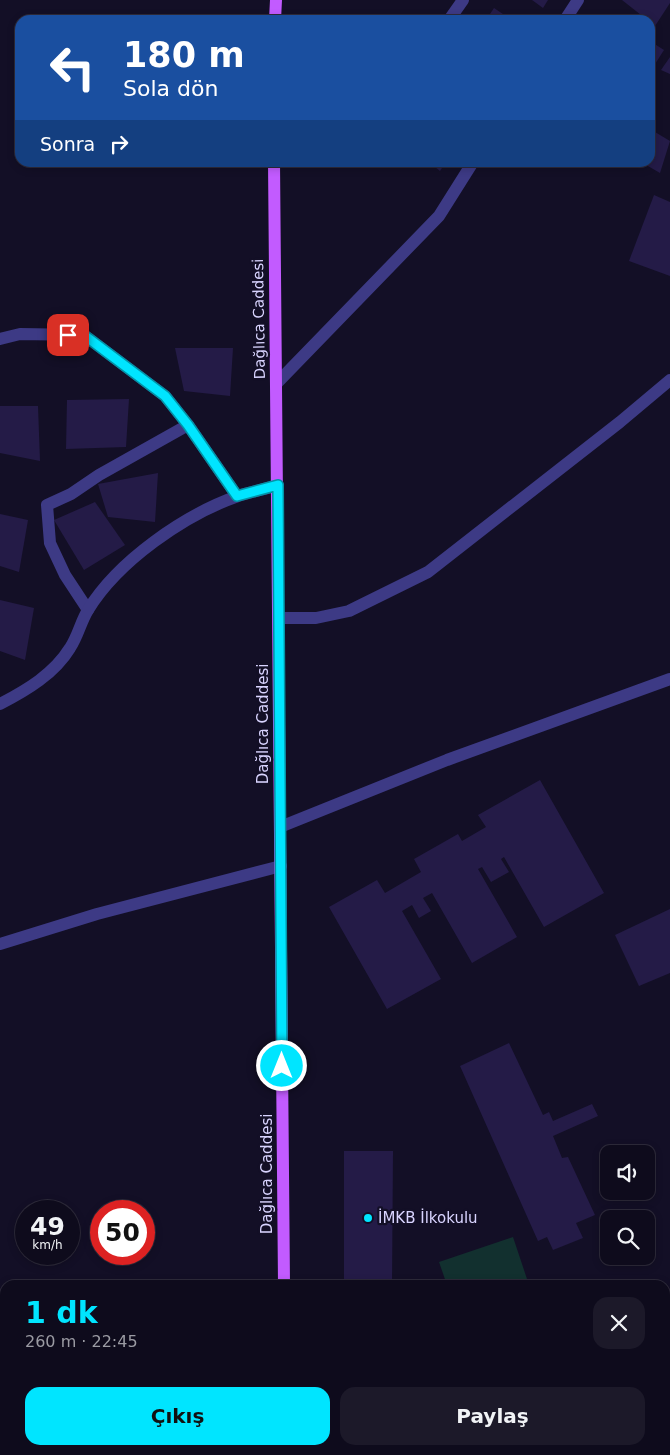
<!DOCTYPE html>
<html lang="tr">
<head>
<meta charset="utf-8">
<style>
  body { margin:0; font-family:"DejaVu Sans",sans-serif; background:#1c1929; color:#f1f3f6; height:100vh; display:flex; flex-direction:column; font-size:19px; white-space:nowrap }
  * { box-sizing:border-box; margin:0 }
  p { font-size:16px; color:#9b9ba3 }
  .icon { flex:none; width:28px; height:28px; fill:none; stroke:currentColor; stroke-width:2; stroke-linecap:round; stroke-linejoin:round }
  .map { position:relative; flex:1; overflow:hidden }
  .details { position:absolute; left:0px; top:1280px; width:670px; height:175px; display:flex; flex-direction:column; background:#0e0b1c; border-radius:15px 15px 0 0; box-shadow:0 2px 8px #0003,0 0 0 1px #2e2b3b }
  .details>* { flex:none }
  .hud { position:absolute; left:15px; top:15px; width:640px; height:152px; border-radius:15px; box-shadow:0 2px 8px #0003,0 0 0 1px #2e2b3b; background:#1a4fa0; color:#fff; overflow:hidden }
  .tools { position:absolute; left:600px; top:1145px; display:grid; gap:10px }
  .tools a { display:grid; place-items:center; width:55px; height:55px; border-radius:10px; background:#0e0b1c; box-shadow:0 2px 8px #0003,0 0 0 1px #2e2b3b; font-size:25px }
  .speed { position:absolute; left:15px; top:1200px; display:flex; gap:10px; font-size:25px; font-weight:700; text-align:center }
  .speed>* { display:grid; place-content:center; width:65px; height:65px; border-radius:50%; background:#0e0b1c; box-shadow:0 2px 8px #0003,0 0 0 1px #2e2b3b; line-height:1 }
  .speed small { font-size:12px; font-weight:400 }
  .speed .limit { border:8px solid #d22; background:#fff; color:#111 }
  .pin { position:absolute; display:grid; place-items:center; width:42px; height:42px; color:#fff; margin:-21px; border-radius:10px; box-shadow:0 2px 8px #0006 }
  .me { position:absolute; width:55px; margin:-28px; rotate:0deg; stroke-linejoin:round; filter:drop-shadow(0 0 4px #0008) }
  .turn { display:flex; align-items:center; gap:18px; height:105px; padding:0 25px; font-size:22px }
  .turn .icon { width:65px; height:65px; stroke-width:2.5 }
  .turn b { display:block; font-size:35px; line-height:42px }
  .then { display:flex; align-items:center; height:48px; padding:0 25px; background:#0003; gap:10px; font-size:19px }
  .round { display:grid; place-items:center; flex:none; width:52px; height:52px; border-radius:15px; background:#1c1929 }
  .headline { display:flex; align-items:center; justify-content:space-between; height:85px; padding:0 25px }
  h1 { font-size:30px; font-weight:800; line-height:38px; color:#00e5ff }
  .action { display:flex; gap:10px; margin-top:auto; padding:10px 25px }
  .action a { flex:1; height:58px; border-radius:15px; background:#00e5ff; color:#111; font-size:20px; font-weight:800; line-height:58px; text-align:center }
  .action a+a { background:#1c1929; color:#f1f3f6 }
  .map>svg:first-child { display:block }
  .green { fill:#12302f }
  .building { fill:#241b47 }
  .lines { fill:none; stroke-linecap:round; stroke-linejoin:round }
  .minor { stroke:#3d3a85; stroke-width:12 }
  .major { stroke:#c25bff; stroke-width:12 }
  .route-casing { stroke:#0095a6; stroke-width:12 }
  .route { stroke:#00e5ff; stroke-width:9 }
  .poi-dot { fill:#00e5ff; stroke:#130f26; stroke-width:2 }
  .labels { text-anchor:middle; stroke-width:4.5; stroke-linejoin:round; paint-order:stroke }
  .street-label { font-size:15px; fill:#d9d4ff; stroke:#130f26 }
  .poi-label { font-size:15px; fill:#d9d4ff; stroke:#130f26; text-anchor:start }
</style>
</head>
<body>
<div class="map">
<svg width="670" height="1455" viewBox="0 0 670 1455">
  <rect width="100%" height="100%" fill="#130f26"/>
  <!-- green -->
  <polygon class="green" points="513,1237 529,1285 447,1285 439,1262"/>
  <!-- building -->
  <g class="building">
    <polygon points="532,0 548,0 543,8"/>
    <polygon points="622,0 670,0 670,3 655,26"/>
    <polygon points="494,8 512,20 486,20"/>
    <polygon points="650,41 664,50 650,72"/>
    <polygon points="670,57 670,74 661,70"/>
    <polygon points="650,129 670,141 660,173 641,162 650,162"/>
    <polygon points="429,162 446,162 440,171"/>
    <polygon points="654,195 670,202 670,276 629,261"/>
    <polygon points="175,348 233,348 230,396 184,391"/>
    <polygon points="129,399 126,447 66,449 67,400"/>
    <polygon points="0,406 38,406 40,461 0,453"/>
    <polygon points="158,473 155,522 108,517 98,484"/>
    <polygon points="95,502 125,545 84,570 54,520"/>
    <polygon points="0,514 28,520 19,572 0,566"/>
    <polygon points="0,600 34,608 25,660 0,651"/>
    <polygon points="540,780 604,893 544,927 504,857 501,859 509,872 491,882 482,867 478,869 517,937 472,963 432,893 423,898 431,911 419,918 412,905 402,911 441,979 387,1009 329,907 377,880 385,893 421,872 414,859 458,834 462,841 486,827 478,815"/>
    <polygon points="670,909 670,973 639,986 615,935"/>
    <polygon points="509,1043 543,1115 549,1112 553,1121 592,1104 598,1116 553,1136 562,1158 568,1157 595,1215 576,1223 583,1238 553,1250 547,1237 538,1241 460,1066"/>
    <polygon points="344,1151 393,1151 392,1285 344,1285"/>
    <polygon points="670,1447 670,1455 653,1455 665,1450"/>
  </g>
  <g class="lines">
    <!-- minor -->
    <g class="minor">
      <polyline points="449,20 463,0"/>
      <polyline points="565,20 578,0"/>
      <polyline points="0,339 20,334 84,335 165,396 188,425 237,496"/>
      <polyline points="276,384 439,216 473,162"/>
      <polyline points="88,610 65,575 50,543 47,505 71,494 99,475 188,425"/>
      <polyline points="279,618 316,618 349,611 428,572 620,422 670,380"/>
      <path d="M0,704c27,-14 54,-30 70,-56 8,-12 11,-27 18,-38 30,-49 96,-95 150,-114 13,-4 27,-7 40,-11"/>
      <polyline points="280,827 447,760 670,679"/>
      <polyline points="0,944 97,914 281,866"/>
    </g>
    <!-- major -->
    <g class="major">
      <polyline points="275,20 276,0"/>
      <polyline points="274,162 284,1285"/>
      <polyline points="285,1450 285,1455"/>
    </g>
  </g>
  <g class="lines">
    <!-- route casing -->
    <g class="route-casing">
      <polyline id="route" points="68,335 84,335 165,396 188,425 237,496 278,485 282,1066"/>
    </g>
    <!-- route -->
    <use href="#route" class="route"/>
  </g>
  <!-- markers -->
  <circle class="poi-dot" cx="368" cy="1218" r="5"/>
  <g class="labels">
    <!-- street labels -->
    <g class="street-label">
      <text transform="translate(259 319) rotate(-91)" y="5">Dağlıca Caddesi</text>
      <text transform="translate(263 724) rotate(-90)" y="5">Dağlıca Caddesi</text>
      <text transform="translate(267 1174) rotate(-90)" y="5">Dağlıca Caddesi</text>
    </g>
    <!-- poi labels -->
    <g class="poi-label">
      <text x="378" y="1223">İMKB İlkokulu</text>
    </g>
  </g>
</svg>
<div class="tools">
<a><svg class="icon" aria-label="sound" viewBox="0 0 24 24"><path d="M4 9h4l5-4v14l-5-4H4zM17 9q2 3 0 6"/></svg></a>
<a><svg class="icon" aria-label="search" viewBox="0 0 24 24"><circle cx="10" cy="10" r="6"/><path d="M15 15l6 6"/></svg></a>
</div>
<div class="speed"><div>49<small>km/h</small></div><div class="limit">50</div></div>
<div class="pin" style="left:68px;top:335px;background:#d93025"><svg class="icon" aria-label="arrive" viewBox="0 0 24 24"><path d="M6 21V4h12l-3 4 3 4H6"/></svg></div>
<svg class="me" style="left:282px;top:1066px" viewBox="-20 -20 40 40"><circle r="17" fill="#00e5ff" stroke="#fff" stroke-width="3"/><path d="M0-11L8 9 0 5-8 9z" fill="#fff"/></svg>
<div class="hud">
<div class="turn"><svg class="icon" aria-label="left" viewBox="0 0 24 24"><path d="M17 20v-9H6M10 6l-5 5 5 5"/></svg><div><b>180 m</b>Sola dön</div></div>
<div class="then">Sonra<svg class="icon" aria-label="right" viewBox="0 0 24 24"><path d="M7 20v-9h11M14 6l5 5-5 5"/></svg></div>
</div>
<section class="details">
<div class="headline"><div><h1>1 dk</h1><p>260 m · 22:45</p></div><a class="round"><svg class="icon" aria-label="close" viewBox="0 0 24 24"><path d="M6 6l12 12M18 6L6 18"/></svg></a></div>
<div class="action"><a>Çıkış</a><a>Paylaş</a></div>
</section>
</div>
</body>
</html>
